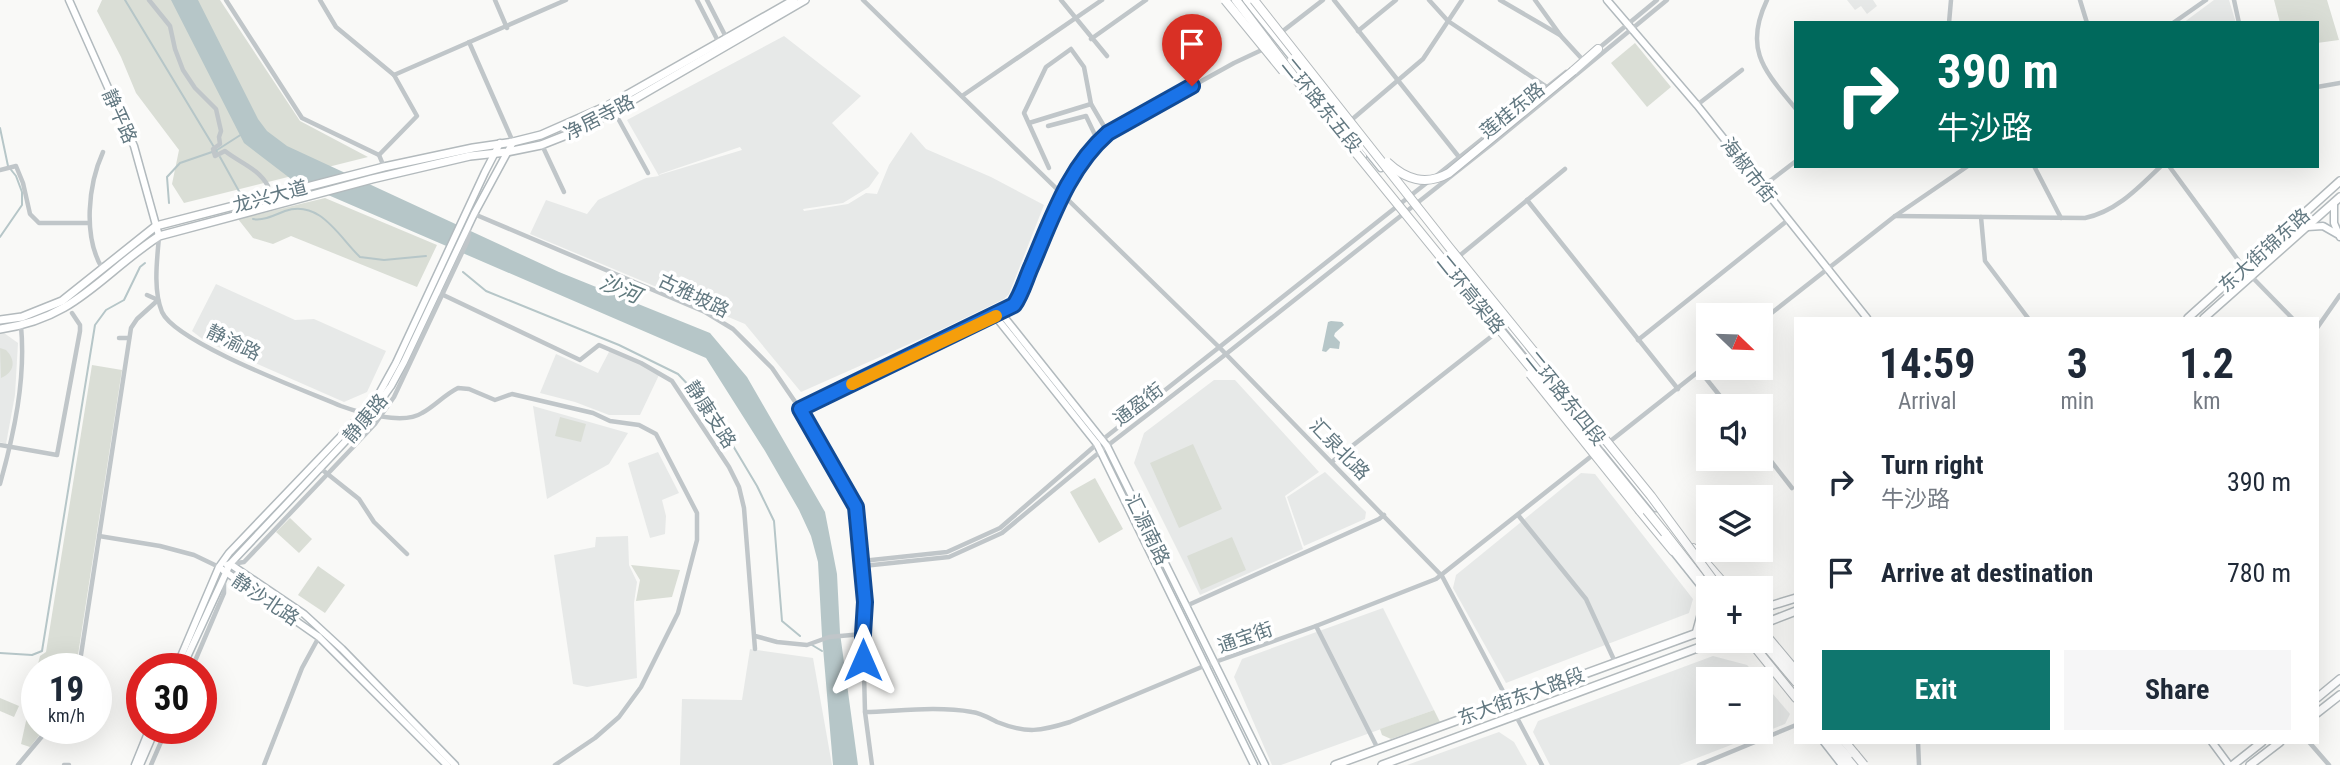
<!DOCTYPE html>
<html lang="en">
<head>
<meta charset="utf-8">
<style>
  body { margin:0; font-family:"Roboto Condensed","Noto Sans SC",sans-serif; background:#f6f6f7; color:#1f2937; height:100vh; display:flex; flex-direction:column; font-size:26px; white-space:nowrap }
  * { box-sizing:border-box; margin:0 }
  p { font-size:23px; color:#747a83 }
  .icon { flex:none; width:38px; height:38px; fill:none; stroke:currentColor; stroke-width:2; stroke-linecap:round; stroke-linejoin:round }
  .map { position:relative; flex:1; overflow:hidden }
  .side { position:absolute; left:1794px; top:317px; width:525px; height:427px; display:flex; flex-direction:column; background:#fff; border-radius:0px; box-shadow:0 7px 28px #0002 }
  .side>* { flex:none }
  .banner { position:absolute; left:1794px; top:21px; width:525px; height:147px; border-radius:0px; box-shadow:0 7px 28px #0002; background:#00695c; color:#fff; overflow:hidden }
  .needle { width:46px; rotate:113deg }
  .controls { position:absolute; left:1696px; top:303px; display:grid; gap:14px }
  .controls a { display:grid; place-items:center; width:77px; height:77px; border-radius:0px; background:#fff; box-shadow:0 7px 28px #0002; font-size:35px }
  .speed { position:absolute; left:21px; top:653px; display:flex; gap:14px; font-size:35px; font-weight:700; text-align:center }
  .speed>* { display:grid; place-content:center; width:91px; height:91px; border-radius:50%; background:#fff; box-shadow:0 7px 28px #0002; line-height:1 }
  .speed small { font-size:18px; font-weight:400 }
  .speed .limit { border:10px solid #d22; background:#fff; color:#111 }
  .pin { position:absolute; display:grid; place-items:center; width:60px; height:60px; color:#fff; margin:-72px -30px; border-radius:50% 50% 50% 0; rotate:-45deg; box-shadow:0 0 7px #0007 }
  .pin .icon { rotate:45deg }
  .me { position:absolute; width:77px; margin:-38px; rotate:0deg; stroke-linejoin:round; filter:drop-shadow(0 0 5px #0008) }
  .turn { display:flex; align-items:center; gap:24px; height:147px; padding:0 28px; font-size:32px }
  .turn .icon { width:91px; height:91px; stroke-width:2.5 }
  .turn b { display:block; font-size:49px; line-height:60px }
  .eta { display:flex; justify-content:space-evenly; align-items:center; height:119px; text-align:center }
  .eta b { font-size:42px; font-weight:700; line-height:49px }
  .button { display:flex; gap:14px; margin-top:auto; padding:14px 28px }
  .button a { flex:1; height:80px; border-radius:0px; background:#0f766e; color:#fff; font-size:28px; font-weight:700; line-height:80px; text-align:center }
  .button a+a { background:#f6f6f7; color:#1f2937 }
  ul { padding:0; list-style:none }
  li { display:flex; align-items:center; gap:21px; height:91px; padding:0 28px }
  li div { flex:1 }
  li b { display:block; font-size:26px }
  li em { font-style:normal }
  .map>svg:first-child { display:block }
  .built { fill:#e7e9e8; fill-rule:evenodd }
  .green { fill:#daded6 }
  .water { fill:#b6c6c8 }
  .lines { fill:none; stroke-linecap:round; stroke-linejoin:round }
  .stream { stroke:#b6c6c8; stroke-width:2 }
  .secondary-casing { stroke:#b2babe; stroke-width:9 }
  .primary-casing { stroke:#b3babd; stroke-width:10 }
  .highway-casing { stroke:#b3b9bc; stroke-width:10 }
  .street { stroke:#c0c6c9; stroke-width:4.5 }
  .secondary { stroke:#fff; stroke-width:6 }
  .primary { stroke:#fff; stroke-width:7 }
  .highway { stroke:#fff; stroke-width:8 }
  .highway-bridge-casing { stroke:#b3b9bc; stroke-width:10; stroke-linecap:butt }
  .highway-bridge { stroke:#fff; stroke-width:8 }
  .route-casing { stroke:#114b97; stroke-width:18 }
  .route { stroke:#1a73e8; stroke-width:12 }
  .slow { stroke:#f59e0b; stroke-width:12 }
  .labels { text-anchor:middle; stroke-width:7; stroke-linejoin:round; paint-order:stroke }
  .street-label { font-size:19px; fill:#637982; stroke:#fff }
  .water-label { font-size:21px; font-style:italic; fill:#5e787c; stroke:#fff }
</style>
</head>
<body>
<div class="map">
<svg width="2340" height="765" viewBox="0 0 2340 765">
  <rect width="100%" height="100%" fill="#f9f9f7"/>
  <!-- built -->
  <g class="built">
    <polygon points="1847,0 1873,0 1877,6 1867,14 1861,6 1855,10"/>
    <polygon points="2214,0 2229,0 2236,23 2183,23"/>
    <path d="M784,36l77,60 -29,27 47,50 -10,14 -26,16 -40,6 1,2 44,-7 18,-11 11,1 12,-29 22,-33 15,17 65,28 53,28 -35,89 -5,5 -70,34 -133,59 -56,-68 -215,-90 16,-34 41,14 11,-14 48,-22 13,-2 -32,-56zM740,147l2,3 -83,25 1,-1z"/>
    <polygon points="216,284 295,320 314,319 386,351 367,392 344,402 205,341 192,331"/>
    <polygon points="4,333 18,343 15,395 6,444 0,442 0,334"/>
    <polygon points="610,350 636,361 659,375 640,415 609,415 575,402 540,393 556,354 598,373"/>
    <polygon points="1214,380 1235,380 1319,472 1285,496 1303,549 1200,595 1134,463 1144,433"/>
    <polygon points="533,406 628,433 609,464 547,499"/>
    <polygon points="658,452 679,493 662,500 666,516 665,534 650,538 628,463"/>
    <polygon points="1325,472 1366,512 1365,519 1304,546 1287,497"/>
    <polygon points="1581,473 1595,474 1693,599 1689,613 1506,683 1453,588 1456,575"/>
    <polygon points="628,536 629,565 637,582 634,603 637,678 587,687 573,684 554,555 595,547 596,537"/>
    <polygon points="1383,608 1434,710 1281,765 1272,765 1234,677 1242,659"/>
    <polygon points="750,649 813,658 832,765 680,765 682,699 742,700"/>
    <polygon points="1713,656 1747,665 1760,679 1708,679 1708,732 1760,732 1761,680 1790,714 1785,724 1679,765 1550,765 1533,732 1538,721"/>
    <polygon points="1499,732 1514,742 1527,765 1407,765"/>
  </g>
  <!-- green -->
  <g class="green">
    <polygon points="102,0 220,0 300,121 368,157 184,203 172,184 179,150 136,93 121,57 97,11"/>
    <polygon points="2274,0 2327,0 2339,40 2317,43 2317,23 2280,23"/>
    <polygon points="1635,43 1671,87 1647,107 1611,63"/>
    <polygon points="325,198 437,245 417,287 291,236 273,244 253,238 238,219"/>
    <path d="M0,348l6,2c10,10 9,22 -5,28z"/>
    <polygon points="92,365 122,370 76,668 37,668 40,656 46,652"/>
    <polygon points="560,417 586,424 581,442 555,436"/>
    <polygon points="1193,444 1222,509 1179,528 1150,463"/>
    <polygon points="1095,478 1123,529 1099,543 1070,492"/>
    <polygon points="290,518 312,539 299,553 276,532"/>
    <polygon points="1232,537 1246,570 1201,590 1187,556"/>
    <polygon points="631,565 680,570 672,597 636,601 640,580"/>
    <polygon points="318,566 345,585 325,613 298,595"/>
    <polygon points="37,671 37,728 45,728 30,747 21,744"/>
    <polygon points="0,698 19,706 14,717 0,711"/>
    <polygon points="1434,710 1440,722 1391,739 1382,735 1380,729"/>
  </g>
  <!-- water -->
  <g class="water">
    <polygon points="171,0 198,0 258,119 267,131 287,146 559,272 710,333 747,377 825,512 837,574 840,633 858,765 833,765 822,636 818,562 811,536 799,510 765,451 706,358 291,179 244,143"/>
    <polygon points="1331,321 1342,322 1344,325 1335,333 1334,336 1340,342 1339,349 1330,348 1326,352 1322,351 1328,322"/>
  </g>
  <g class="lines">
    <!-- stream -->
    <g class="stream">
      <polyline points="125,0 217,152"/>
      <polyline points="0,128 8,166 16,176 22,192 22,205 0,237"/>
      <polyline points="217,150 242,134"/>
      <polyline points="220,157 240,193"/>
      <polyline points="169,203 167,177 180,163 212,152"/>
      <path d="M253,219c10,2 22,-4 32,-8 35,-12 54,26 75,46l24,3 42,-4"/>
      <polyline points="463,272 486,291 619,345 678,374 711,409 757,486 774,521 782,621 800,636"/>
      <polyline points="812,645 822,651"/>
      <polyline points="0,653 32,655 42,651 95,325 106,310 124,300 140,267 145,263"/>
    </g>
    <!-- secondary casing -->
    <g class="secondary-casing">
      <g id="secondary">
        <polyline points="69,0 134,146 159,236"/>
        <polyline points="1246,0 1381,168"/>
        <polyline points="1607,0 1697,105 1867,318"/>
        <polyline points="1293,69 1363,156"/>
        <polyline points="2334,203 2334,223 2340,237"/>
        <polyline points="2307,227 2323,226 2337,234"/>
        <polyline points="1471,280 1656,508"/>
        <polyline points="1001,313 1107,446 1265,765"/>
        <polyline points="995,316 1097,444 1254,765"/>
        <polyline points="1672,550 1708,595"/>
        <polyline points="227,565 230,564 304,614 342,649 455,765"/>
        <polyline points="223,570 319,637 447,765"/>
        <polyline points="176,668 219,567 229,553 362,414 380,392 396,363 485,172 500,143"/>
        <polyline points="182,668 230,564 371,414 391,386 404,362 474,214 513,142"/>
        <polyline points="1824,742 1842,765"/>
        <polyline points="1836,742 1856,765"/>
        <polyline points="2212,742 2229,765"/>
        <polyline points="135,765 150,728"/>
        <polyline points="140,765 156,728"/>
      </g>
    </g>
    <!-- primary casing -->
    <g class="primary-casing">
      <g id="primary">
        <polyline points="2188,318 2340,181"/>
        <polyline points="2204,318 2340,197"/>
        <polyline points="0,320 22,317 62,301 156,226 384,167 473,148 513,142 541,135 609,105 794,0"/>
        <path d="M0,329c76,-11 100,-54 159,-93l213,-57 98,-23 37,-4 34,-7 33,-13 40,-21 191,-111"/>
        <polyline points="1760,609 1796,598"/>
        <polyline points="1760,625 1796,611"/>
        <polyline points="1696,634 1707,593"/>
        <polyline points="2317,698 2340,679"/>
        <polyline points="2317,713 2340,695"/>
        <polyline points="1335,765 1708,629"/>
        <polyline points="1382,765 1719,640"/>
        <polyline points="2233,765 2262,742"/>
        <polyline points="2250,765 2280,742"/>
      </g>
    </g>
    <!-- highway casing -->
    <g class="highway-casing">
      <g id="highway">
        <polyline points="1573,71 1598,49"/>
        <polyline points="1640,511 1673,551"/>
        <polyline points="1665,533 1708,588"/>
        <polyline points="1693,548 1728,588"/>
        <polyline points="1760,628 1796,671"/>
        <polyline points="1760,639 1796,682"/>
        <polyline points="1749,640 1796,698"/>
        <polyline points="1831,742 1849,765"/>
        <polyline points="1845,742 1855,754"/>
      </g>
    </g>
    <!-- street -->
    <g class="street">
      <path d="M149,0l21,26 5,23 8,21 12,18 21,21 5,22 -2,6 1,7 -7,5 2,7 10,-5c15,12 33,17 43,35"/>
      <polyline points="226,0 302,118 379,155 384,167"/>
      <polyline points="320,0 336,27 394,75 417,116 379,155"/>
      <polyline points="495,0 507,28"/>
      <polyline points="697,0 719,43"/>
      <polyline points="707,0 727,39"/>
      <polyline points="863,0 1220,348 1442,576 1542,765"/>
      <polyline points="1061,0 1107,56"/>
      <polyline points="1334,0 1459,157"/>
      <polyline points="1429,0 1448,21 1547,87"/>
      <polyline points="1500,0 1560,35"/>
      <polyline points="1535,0 1561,36 1583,60"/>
      <path d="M1767,0c-24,50 -2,71 29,109"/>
      <polyline points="2080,0 2087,23"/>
      <polyline points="2234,0 2239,23"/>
      <polyline points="1949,23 1951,0"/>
      <polyline points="2173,23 2206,0"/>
      <polyline points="1358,31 1396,0"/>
      <polyline points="1279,34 1323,0"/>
      <polyline points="1091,39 1146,0"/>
      <polyline points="469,42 513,142"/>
      <polyline points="1599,48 1657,0"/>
      <polyline points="394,75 566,0"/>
      <polyline points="2317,87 2340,83"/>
      <polyline points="962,96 1102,0"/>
      <polyline points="1697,105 1742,70"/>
      <polyline points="614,111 648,173"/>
      <polyline points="1349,122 1423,59 1462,0"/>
      <polyline points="1029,123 1091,104"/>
      <polyline points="1048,126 1086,116 1096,137"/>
      <polyline points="542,145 564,192"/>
      <polyline points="2034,166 2061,218"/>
      <polyline points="2169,166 2244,268"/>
      <polyline points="1049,168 1024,113 1046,67 1071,49 1084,67 1091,104 1105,128"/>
      <polyline points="0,170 16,166 23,183 30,214 39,223 88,223"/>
      <polyline points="1436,176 1566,72"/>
      <polyline points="1762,187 1796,161"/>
      <polyline points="1527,200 1678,389"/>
      <polyline points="474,214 705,312 733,329 772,368 800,409 856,507 865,602 863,634 865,712 872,765"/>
      <path d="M1895,216l190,2c32,-7 53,-30 76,-52"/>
      <polyline points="1981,217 1985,261 2028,318"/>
      <path d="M159,237c-2,23 -6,53 3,75 14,31 144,79 179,94 19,7 63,19 81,7 13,-7 22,-18 36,-25l11,1 26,11 17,-6 81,19 17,8 29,4 17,9 41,79v27l-19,73 -37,74 -22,30 -24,21 -40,27"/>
      <polyline points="1458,257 1565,169"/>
      <path d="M102,268c-19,-32 -14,-83 1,-116"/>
      <polyline points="2252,277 2292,318"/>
      <polyline points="437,292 580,360 599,345 641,363 672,381 729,467 739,487 744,508 755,649"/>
      <polyline points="1760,322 1895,216 1968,166"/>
      <polyline points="2317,328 2340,295"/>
      <polyline points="119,338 129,338"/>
      <polyline points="1638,340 1788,220"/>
      <polyline points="1700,371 1728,406"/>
      <path d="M800,409l214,-104c8,-11 12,-27 18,-40 20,-47 38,-97 76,-132l126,-70 32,-15"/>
      <polyline points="0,445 57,455 80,331 80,325 72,313"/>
      <polyline points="1760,447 1792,488"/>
      <polyline points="1333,461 1497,332"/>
      <polyline points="315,464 359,499 374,522 407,554"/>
      <path d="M0,484c14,-50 26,-105 21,-158"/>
      <polyline points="1518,515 1586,599 1615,662"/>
      <polyline points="99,536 160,546 194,555 219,567"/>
      <polyline points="862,561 947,552 1000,528 1097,444 1429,181"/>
      <polyline points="231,564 244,562 375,424 394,397 468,240 469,228"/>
      <polyline points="863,566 949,557 1002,533 1107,446 1221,358 1493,143 1667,0"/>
      <polyline points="1186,606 1379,519 1384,515"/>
      <polyline points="1316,626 1378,749"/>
      <polyline points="755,636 777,642 807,645 829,637 863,634"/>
      <polyline points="79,668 131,328 137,319 158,300 147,295"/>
      <polyline points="192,668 224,593 224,581"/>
      <path d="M865,712c35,-1 72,-6 107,0 9,1 17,6 25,10 30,12 44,9 73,0l134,-56 112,-40 120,-47 272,-215"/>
      <polyline points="1918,742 1919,765"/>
      <polyline points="2309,742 2329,765"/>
      <polyline points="18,765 49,728"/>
      <polyline points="64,765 69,765"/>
      <polyline points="151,765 167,728"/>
      <polyline points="264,765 302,668 320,635"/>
      <polyline points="1699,765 1796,725"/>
    </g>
    <!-- secondary -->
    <use href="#secondary" class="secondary"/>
    <!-- primary -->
    <use href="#primary" class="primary"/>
    <!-- highway -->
    <use href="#highway" class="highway"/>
    <!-- highway-bridge casing -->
    <g class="highway-bridge-casing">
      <g id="highway-bridge">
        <polyline points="1225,0 1283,71"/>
        <polyline points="1236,0 1299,83 1665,533"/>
        <polyline points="1254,0 1449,247 1651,496 1719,588"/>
        <path d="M1387,162c19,18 39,24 62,11l124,-102"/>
        <polyline points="1530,374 1640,511"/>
        <polyline points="1855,754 1864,765"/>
      </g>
    </g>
    <!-- highway-bridge -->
    <use href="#highway-bridge" class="highway-bridge"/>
  </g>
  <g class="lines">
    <!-- route casing -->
    <g class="route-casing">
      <path id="route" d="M863,660v-26l2,-32 -9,-95 -56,-98 214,-104c8,-11 12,-27 18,-40 20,-47 37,-98 76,-132l84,-47"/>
    </g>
    <!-- route -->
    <use href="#route" class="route"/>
    <!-- slow -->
    <polyline class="slow" points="852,384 996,316"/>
  </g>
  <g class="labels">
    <!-- street labels -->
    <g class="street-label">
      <text transform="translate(1322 105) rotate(51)" y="7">二环路东五段</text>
      <text transform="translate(1512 110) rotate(-39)" y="7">莲桂东路</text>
      <text transform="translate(120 116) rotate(66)" y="7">静平路</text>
      <text transform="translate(599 117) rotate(-27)" y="7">净居寺路</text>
      <text transform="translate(1749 170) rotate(52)" y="7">海椒市街</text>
      <text transform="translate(270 196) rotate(-15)" y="7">龙兴大道</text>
      <text transform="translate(2264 250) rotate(-42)" y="7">东大街锦东路</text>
      <text transform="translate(1471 294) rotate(51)" y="7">二环高架路</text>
      <text transform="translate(694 295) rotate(26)" y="7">古雅坡路</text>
      <text transform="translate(234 342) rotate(26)" y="7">静渝路</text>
      <text transform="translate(1566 398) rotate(51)" y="7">二环路东四段</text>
      <text transform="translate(1138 404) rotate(-37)" y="7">通盈街</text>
      <text transform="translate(711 414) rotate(57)" y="7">静康支路</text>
      <text transform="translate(365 418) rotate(-50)" y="7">静康路</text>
      <text transform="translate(1340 449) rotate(46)" y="7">汇泉北路</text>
      <text transform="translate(1148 529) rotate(64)" y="7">汇源南路</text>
      <text transform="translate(266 599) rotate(34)" y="7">静沙北路</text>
      <text transform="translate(1245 637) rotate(-19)" y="7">通宝街</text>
      <text transform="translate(1521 696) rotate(-20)" y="7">东大街东大路段</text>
    </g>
    <!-- water labels -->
    <g class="water-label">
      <text transform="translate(620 289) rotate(22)" y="7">沙河</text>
    </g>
  </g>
</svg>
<div class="controls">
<a><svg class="needle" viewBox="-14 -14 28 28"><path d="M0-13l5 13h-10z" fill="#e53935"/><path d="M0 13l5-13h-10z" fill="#747a83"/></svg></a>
<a><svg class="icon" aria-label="sound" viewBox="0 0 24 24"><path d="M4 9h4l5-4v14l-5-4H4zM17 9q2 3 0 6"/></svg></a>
<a><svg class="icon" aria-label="layers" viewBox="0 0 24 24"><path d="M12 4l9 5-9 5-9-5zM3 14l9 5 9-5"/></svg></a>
<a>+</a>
<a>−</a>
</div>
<div class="speed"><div>19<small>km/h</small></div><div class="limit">30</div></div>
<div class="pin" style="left:1192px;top:86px;background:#d93025"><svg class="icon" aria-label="arrive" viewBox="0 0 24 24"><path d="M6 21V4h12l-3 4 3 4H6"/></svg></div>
<svg class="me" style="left:863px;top:660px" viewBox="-20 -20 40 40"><path d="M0-17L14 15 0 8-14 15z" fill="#1a73e8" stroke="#fff" stroke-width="4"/></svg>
<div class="banner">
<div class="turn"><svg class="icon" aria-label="right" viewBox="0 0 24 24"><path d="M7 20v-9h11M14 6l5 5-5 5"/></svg><div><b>390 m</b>牛沙路</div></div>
</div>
<section class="side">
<div class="eta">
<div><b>14:59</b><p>Arrival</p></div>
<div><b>3</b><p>min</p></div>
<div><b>1.2</b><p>km</p></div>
</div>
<ul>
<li><svg class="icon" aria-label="right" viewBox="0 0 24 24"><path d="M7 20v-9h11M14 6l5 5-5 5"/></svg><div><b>Turn right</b><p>牛沙路</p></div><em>390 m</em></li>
<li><svg class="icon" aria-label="arrive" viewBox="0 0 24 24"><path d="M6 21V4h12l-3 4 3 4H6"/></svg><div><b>Arrive at destination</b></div><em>780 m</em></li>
</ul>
<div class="button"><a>Exit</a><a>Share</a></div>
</section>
</div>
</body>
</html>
